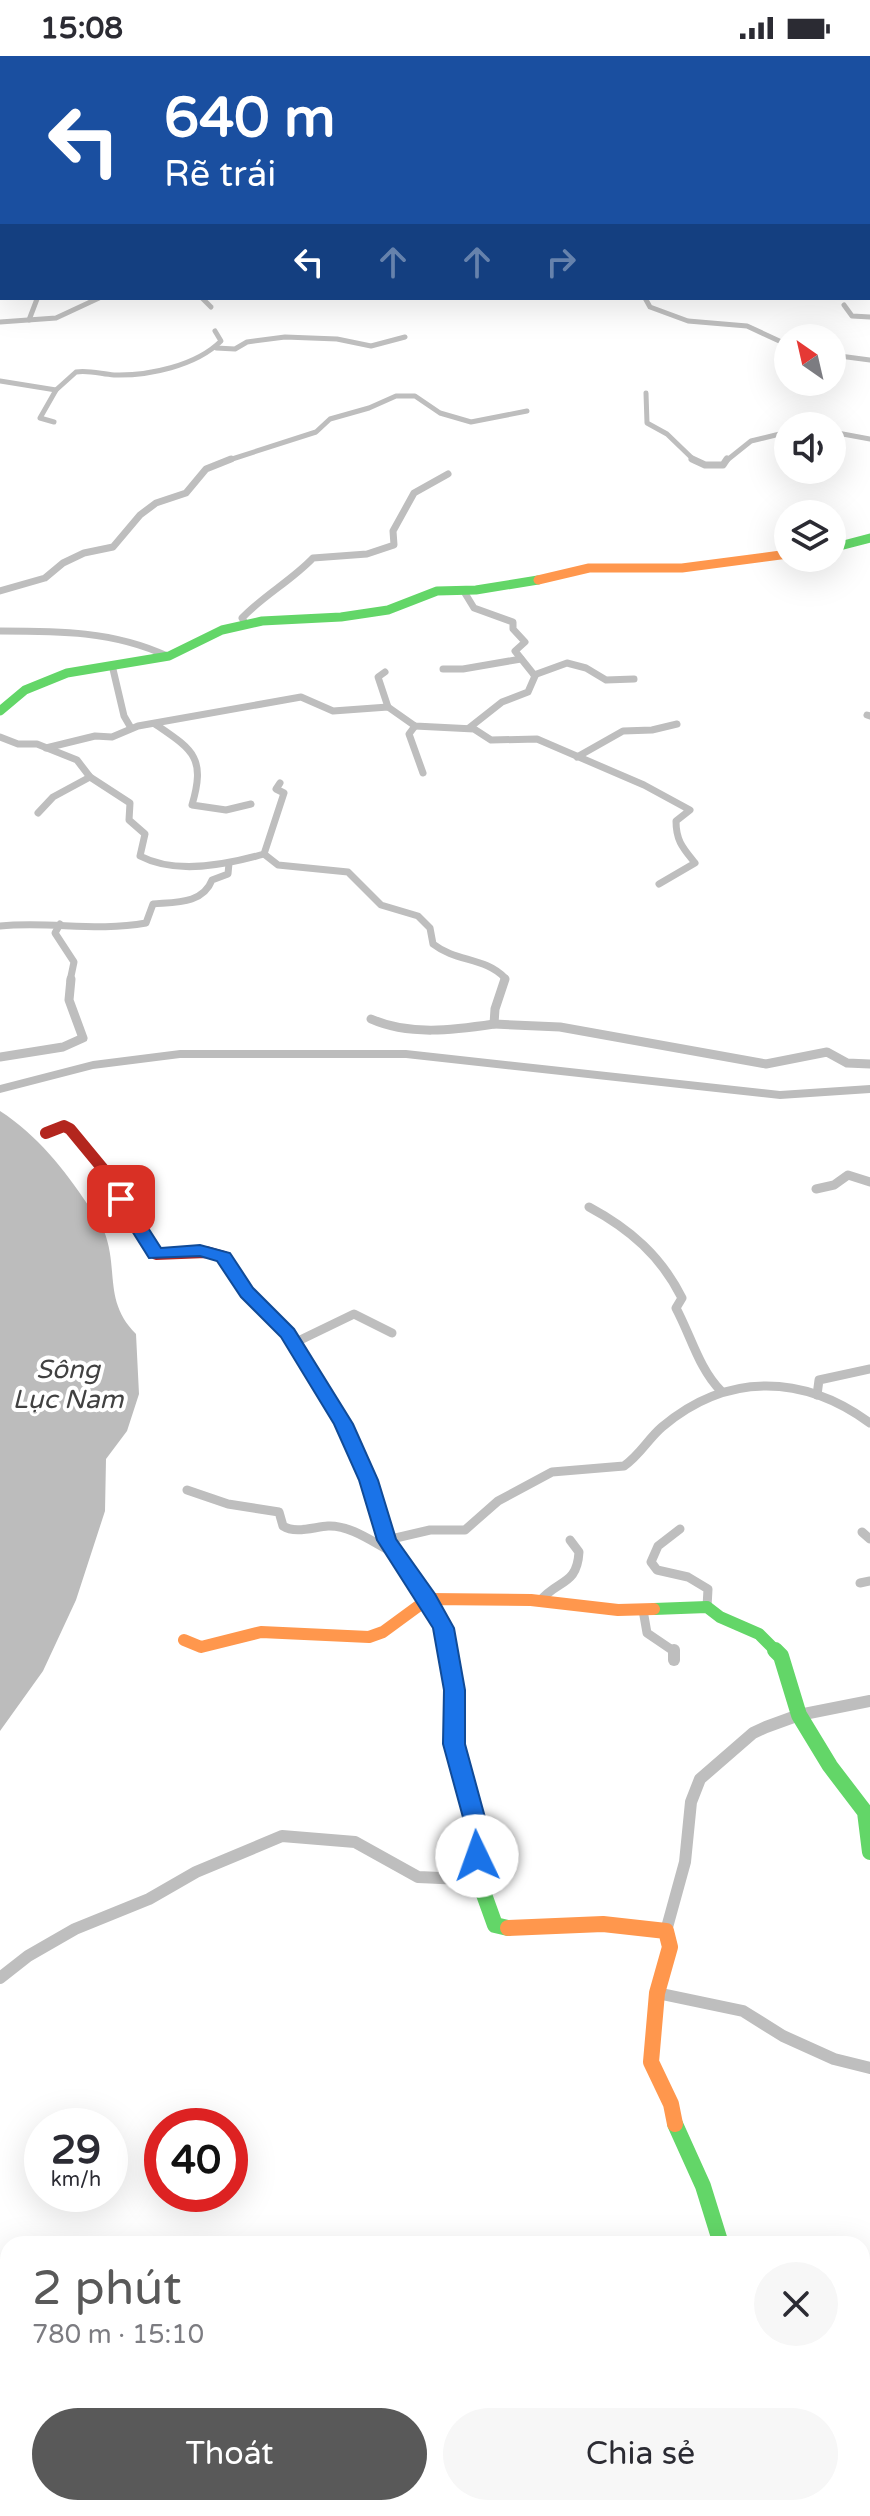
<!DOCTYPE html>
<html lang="vi">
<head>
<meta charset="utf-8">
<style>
  body { margin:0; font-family:"Varela Round",sans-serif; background:#f7f7f7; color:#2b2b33; height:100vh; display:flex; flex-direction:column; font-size:30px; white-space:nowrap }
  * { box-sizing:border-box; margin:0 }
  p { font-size:26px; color:#7c7c81 }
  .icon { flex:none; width:44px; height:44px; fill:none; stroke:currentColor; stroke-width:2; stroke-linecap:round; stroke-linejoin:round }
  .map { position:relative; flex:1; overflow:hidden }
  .panel { position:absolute; left:0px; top:2180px; width:870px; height:280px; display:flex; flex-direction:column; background:#fff; border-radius:24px 24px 0 0; box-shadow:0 8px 32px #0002 }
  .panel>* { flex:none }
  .hud { position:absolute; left:0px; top:0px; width:870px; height:244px; box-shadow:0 8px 32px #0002; background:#1a4fa0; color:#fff; overflow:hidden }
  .needle { width:52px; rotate:326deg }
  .controls { position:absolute; left:774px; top:268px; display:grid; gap:16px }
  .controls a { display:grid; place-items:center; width:72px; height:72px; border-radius:50%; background:#fff; box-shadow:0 8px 32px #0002; font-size:40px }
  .speed { position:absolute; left:24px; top:2052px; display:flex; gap:16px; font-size:40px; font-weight:700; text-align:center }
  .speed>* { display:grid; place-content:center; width:104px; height:104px; border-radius:50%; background:#fff; box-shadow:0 8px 32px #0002; line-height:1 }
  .speed small { font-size:20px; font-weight:400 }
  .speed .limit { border:12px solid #d22; background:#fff; color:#111 }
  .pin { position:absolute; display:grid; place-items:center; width:68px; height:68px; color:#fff; margin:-34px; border-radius:16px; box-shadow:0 4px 12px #0006 }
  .me { position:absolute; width:88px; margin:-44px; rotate:357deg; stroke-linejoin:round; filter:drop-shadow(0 0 6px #0008) }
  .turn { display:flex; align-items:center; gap:28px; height:168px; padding:0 32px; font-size:36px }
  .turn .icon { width:104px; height:104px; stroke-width:2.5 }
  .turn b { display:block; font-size:56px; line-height:68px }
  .lanes { display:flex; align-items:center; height:76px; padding:0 32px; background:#0003; justify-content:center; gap:40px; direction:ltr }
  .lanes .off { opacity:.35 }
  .round { display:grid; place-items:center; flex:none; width:84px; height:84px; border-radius:42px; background:#f7f7f7 }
  .overview { display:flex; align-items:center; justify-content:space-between; height:136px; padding:0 32px }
  h1 { font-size:48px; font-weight:600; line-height:60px; color:#595959 }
  .primary-button { display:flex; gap:16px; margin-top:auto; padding:16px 32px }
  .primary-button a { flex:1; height:92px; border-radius:48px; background:#595959; color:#fff; font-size:32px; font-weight:600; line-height:92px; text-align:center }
  .primary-button a+a { background:#f7f7f7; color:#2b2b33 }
  .status { display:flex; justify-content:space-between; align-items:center; height:56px; padding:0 40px; background:#fff; direction:ltr }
  .status svg { height:22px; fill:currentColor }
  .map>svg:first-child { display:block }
  .water { fill:#bcbcbc }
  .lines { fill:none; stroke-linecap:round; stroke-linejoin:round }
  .river { fill:#bcbcbc; fill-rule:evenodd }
  .street-far3 { stroke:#bebebe; stroke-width:5 }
  .street-far2 { stroke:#bebebe; stroke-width:7 }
  .street-far1 { stroke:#bebebe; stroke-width:9 }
  .street { stroke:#bebebe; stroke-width:12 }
  .fast-far2 { stroke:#63d668; stroke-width:9 }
  .fast-far1 { stroke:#63d668; stroke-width:12 }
  .fast { stroke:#63d668; stroke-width:16 }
  .slow-far2 { stroke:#ff974d; stroke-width:9 }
  .slow-far1 { stroke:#ff974d; stroke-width:12 }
  .slow { stroke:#ff974d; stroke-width:16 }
  .jam { stroke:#b3261e; stroke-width:12 }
  .route { fill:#1a73e8; stroke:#114b97; stroke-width:2 }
  .labels { text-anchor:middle; stroke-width:8; stroke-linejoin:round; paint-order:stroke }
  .water-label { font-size:26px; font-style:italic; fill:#414141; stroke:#fff }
</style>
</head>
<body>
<div class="status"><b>15:08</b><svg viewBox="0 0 49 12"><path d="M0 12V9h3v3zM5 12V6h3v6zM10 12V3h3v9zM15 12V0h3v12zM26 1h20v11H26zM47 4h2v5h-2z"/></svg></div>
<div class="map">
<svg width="870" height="2460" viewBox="0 0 870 2460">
  <rect width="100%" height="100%" fill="#fff"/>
  <!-- water -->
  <path class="water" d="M0,1055c37,24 64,58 88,94 5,8 13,17 16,26 15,38 -1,70 32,103l3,60 -12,37 -21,28 -1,52 -29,89 -33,71 -43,60z"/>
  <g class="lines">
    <!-- river -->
    <polygon class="river" points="180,994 406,994 780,1035 870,1029 870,1037 780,1043 406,1002 180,1002 93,1013 0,1037 0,1029 93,1005"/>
    <!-- street-far3 -->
    <g class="street-far3">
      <polyline points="99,0 125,2"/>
      <polyline points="57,2 64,0"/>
      <polyline points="167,2 176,0"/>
      <polyline points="861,2 868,0"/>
      <polyline points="202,242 211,251"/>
      <polyline points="645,242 650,251 688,265 747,270 788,289"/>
      <polyline points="844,249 852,260 870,261"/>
      <polyline points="29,264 37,243"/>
      <polyline points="0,266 56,262 99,242"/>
      <polyline points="216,292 235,293 247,286 285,281 337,283 371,290 405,281"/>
      <polyline points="832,299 870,304"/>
      <polyline points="0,325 56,334"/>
      <polyline points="646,337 647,367 667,378 695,405"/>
      <path d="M54,366l-14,-4 16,-28 20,-18c13,-2 25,2 38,3 34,1 82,-9 107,-34l-6,-10"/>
      <polyline points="832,376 870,383"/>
      <polyline points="226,405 316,376 330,363 369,352 396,340 415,340 440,357 471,366 527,355"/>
      <polyline points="726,405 751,385 788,376"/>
    </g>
    <!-- street-far2 -->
    <g class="street-far2">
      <polyline points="692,403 705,409 723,409 727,403"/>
      <polyline points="463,534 474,552 513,566 513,573 525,586 515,595 535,620 528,636 502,646 469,672"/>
      <polyline points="0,535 45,522 63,507 84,497 113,491 140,459 156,447 186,437 206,413 231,403"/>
      <path d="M246,569l-4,-7c22,-23 49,-37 71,-60l54,-4 27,-9 -1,-14 21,-38 34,-19"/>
      <path d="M0,575c58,0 114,0 167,25"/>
      <polyline points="112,609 124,660 131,672"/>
      <polyline points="443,613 463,613 521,603"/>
      <polyline points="385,616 378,621 388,651"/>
      <polyline points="534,619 567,607 586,612 606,624 634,623"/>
      <polyline points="867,659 870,660"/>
      <path d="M155,668c38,26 51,33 37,81l34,5 25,-6"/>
      <polyline points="415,670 409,678 423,717"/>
      <path d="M0,681l18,7h19l40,16 13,17 40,26 -1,17 16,14 -5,22c36,19 86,9 124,-2l20,-61 -8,-4 4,-6"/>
      <path d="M46,692l49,-12 17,1 26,-11 163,-29 32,14 55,-4 27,19 59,3 17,11 46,-1 107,46 46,25 -14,11c0,20 7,27 19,42l-36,21"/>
      <polyline points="577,701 623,675 652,674 677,668"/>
      <polyline points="38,757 53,741 90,721"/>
      <path d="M264,798l14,11 70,7 33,33 37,11 12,12 3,16c23,18 52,13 72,34l-1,3"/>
      <polyline points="60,868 55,877 74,906 70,925"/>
      <path d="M0,870c49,-5 97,6 146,-3l7,-19c22,-2 50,0 59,-24l16,-6 1,-11"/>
    </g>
    <!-- street-far1 -->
    <g class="street-far1">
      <polyline points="505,923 495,953 494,968 560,971 766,1008 827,996 847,1007 870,1008"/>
      <path d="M371,963c38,17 83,11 123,5"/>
      <polyline points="0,1001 63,991 83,982 69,944 71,923"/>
      <polyline points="816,1133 834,1129 848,1119 870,1126"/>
      <path d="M589,1151c41,22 72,49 93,91l-6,10c15,28 23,61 45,83"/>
      <polyline points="294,1287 354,1258 392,1277"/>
      <polyline points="817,1339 819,1324 870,1313"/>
      <path d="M187,1434l41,14 51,8 4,14c12,8 31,1 45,0 23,-1 46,17 66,27"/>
      <polyline points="680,1473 658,1490 651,1506 657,1514 688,1521 708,1533 707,1551"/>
      <polyline points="862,1476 870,1483"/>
      <path d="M387,1484l43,-10h35l33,-29 54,-29 72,-6c16,-11 24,-27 38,-39 65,-55 141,-53 208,-4"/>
      <polyline points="860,1527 870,1525"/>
      <path d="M540,1545c18,-22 37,-15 39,-49l-9,-12"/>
      <polyline points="643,1554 647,1577 675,1596"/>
    </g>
    <!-- street -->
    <g class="street">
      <polyline points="674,1594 674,1604"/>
      <polyline points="666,1875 685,1806 691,1746 700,1723 753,1677 766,1671 799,1659 870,1645"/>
      <polyline points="0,1922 28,1900 75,1873 149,1843 196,1816 282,1780 355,1786 418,1821 463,1823 477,1819"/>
      <polyline points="657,1937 743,1955 783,1980 834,2003 870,2012"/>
      <polyline points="862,2309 870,2307"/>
      <polyline points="315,2452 315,2460"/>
      <polyline points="809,2452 813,2460"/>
      <polyline points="402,2460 405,2452"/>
    </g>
    <!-- fast-far2 -->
    <g class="fast-far2">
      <polyline points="832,492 870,482"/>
      <polyline points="0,655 25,634 67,617 169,600 222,574 262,565 341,561 388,554 437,535 476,534 538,524"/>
    </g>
    <!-- fast-far1 -->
    <g class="fast-far1">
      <polyline points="369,1427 387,1484 444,1572 448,1596"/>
      <polyline points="654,1553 707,1551 720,1561 759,1578 777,1596"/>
    </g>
    <!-- fast -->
    <g class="fast">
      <polyline points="448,1594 454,1634 456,1699 478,1776 477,1819 495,1869 508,1872"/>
      <polyline points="775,1594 781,1600 799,1659 830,1710 865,1756 870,1796"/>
      <polyline points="675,2068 703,2130 721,2188"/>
      <polyline points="0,2449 8,2450"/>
      <polyline points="18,2452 58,2460"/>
    </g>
    <!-- slow-far2 -->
    <polyline class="slow-far2" points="538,524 589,512 682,512 788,498"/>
    <!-- slow-far1 -->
    <polyline class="slow-far1" points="184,1584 201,1591 261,1576 369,1581 383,1576 428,1543 531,1544 618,1554 654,1553"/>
    <!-- slow -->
    <polyline class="slow" points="508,1872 603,1868 666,1875 670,1891 657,1937 651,2006 671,2048 675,2068"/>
    <!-- jam -->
    <polyline class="jam" points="46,1077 64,1070 70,1073 108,1119 156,1198 206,1196 224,1201 247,1237 288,1277 332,1347 369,1427"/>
  </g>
  <!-- route -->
  <polygon class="route" points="121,1137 127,1139 161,1192 200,1189 230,1197 253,1232 294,1273 353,1368 378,1424 396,1483 435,1538 454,1572 465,1634 465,1688 489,1776 485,1807 477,1809 469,1807 466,1800 467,1776 443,1688 444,1634 433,1572 377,1484 359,1424 334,1368 281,1281 241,1241 217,1205 200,1200 149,1202 112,1143"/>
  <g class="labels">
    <!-- water labels -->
    <g class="water-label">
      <text x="68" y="1322">Sông<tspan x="68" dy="30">Lục Nam</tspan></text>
    </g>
  </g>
</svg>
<div class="controls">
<a><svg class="needle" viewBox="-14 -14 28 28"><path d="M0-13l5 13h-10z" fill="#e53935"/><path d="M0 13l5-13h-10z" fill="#7c7c81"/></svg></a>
<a><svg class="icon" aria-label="sound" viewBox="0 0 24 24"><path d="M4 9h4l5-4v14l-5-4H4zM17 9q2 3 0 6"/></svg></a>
<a><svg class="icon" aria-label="layers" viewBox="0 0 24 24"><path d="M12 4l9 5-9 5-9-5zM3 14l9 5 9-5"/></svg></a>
</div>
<div class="speed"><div>29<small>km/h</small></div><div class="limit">40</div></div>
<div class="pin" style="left:121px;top:1143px;background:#d93025"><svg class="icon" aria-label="arrive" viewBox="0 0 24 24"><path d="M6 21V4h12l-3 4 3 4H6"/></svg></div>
<svg class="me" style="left:477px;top:1800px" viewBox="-20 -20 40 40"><circle r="19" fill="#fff"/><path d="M0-13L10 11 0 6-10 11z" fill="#1a73e8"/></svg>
<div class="hud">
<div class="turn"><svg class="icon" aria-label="left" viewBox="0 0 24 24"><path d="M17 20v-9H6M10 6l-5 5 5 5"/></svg><div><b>640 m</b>Rẽ trái</div></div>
<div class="lanes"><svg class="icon" aria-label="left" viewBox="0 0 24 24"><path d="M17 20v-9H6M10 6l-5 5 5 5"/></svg><svg class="icon off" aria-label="ahead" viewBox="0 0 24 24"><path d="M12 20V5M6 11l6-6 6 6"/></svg><svg class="icon off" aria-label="ahead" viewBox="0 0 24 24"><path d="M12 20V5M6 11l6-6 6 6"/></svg><svg class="icon off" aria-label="right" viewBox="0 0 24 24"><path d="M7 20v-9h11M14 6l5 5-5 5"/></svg></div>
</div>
<section class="panel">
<div class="overview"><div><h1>2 phút</h1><p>780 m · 15:10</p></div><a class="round"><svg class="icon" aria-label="close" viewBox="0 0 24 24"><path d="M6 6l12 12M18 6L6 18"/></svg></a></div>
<div class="primary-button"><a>Thoát</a><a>Chia sẻ</a></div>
</section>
</div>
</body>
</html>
